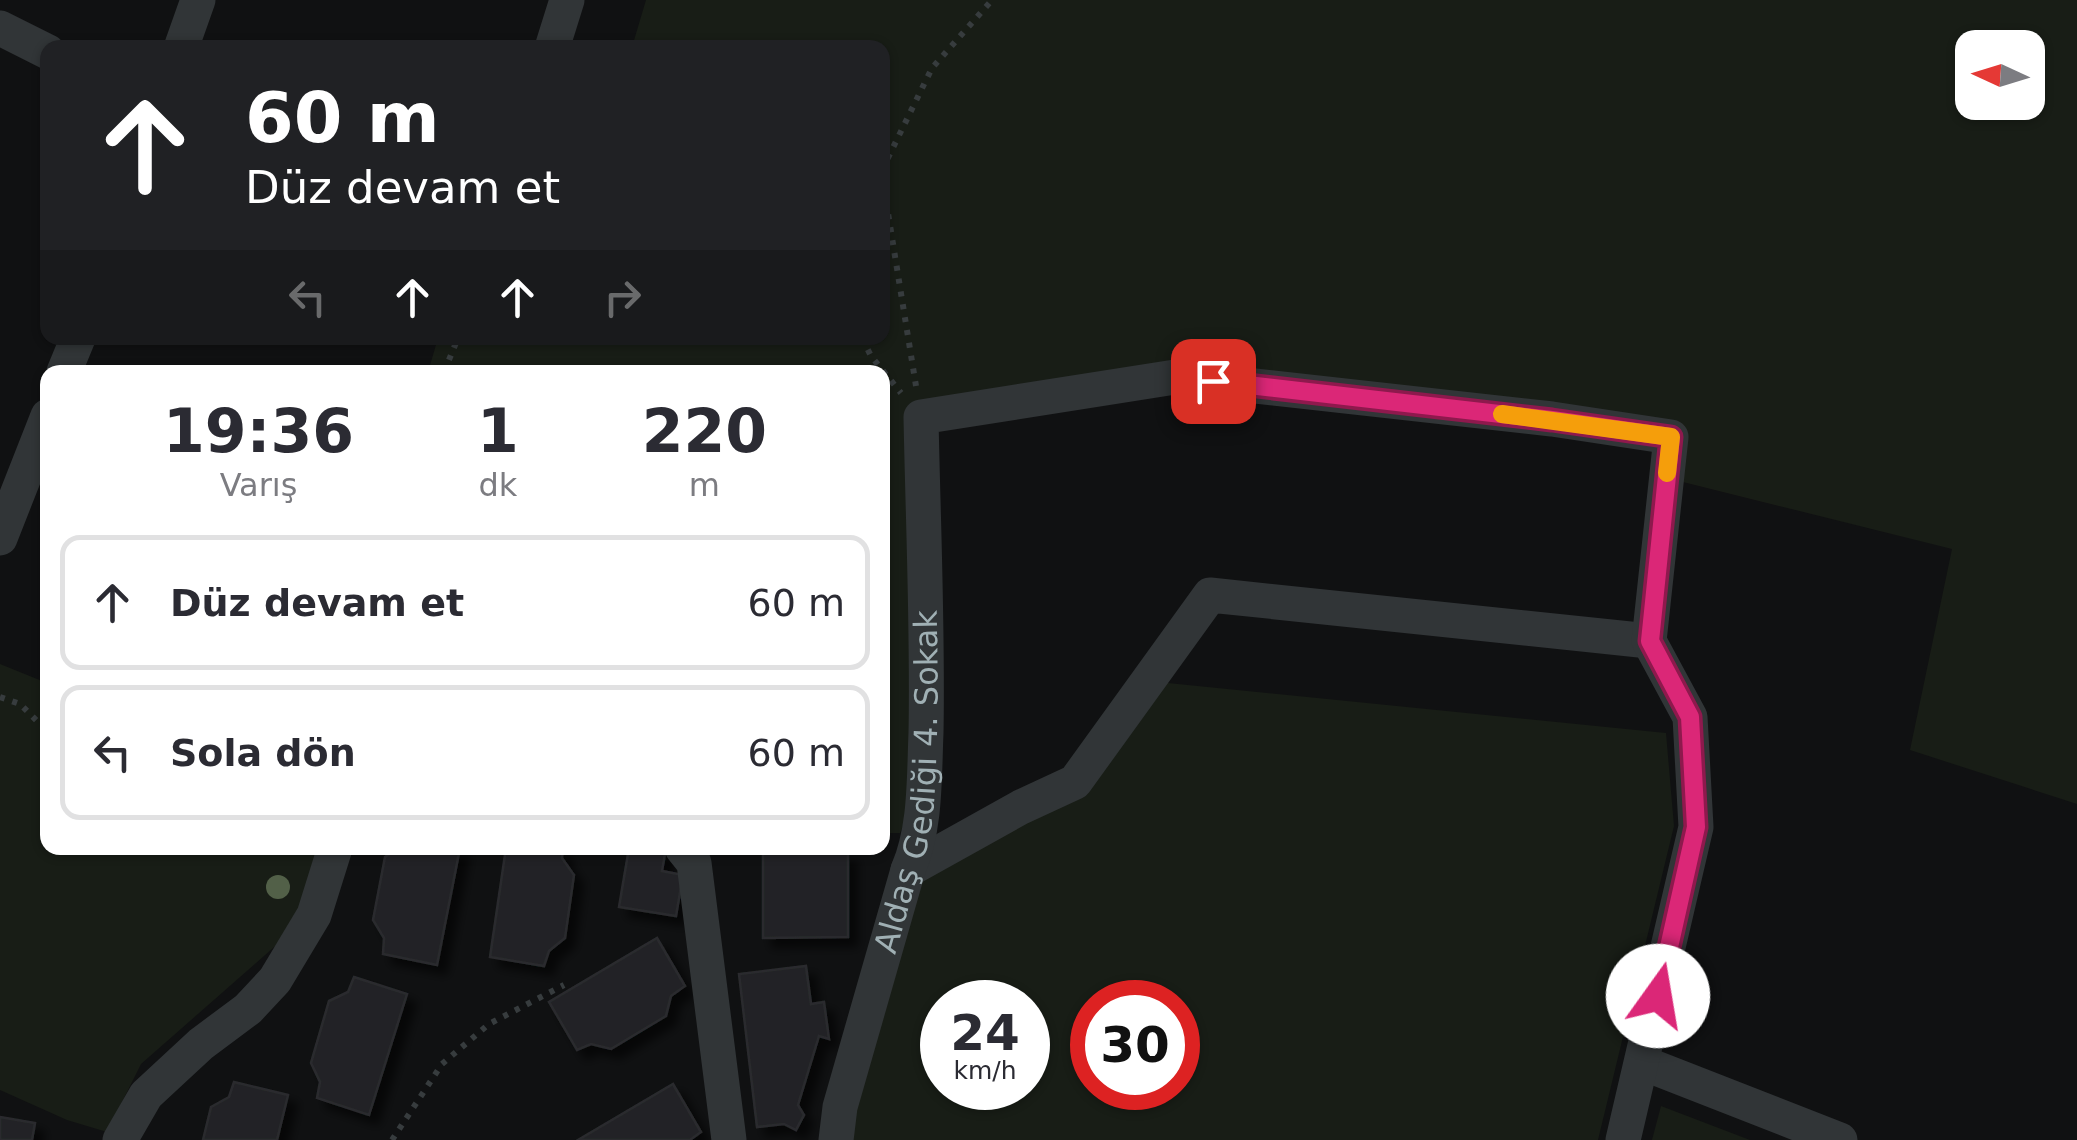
<!DOCTYPE html>
<html lang="tr">
<head>
<meta charset="utf-8">
<style>
  body { margin:0; font-family:"DejaVu Sans",sans-serif; background:#f7f7f7; color:#2b2b33; height:100vh; display:flex; flex-direction:column; font-size:38px; white-space:nowrap }
  * { box-sizing:border-box; margin:0 }
  p { font-size:32px; color:#7c7c81 }
  .icon { flex:none; width:55px; height:55px; fill:none; stroke:currentColor; stroke-width:2; stroke-linecap:round; stroke-linejoin:round }
  .map { position:relative; flex:1; overflow:hidden }
  .drawer { position:absolute; left:40px; top:365px; width:850px; height:490px; display:flex; flex-direction:column; background:#fff; border-radius:20px; box-shadow:0 2px 8px #0004 }
  .drawer>* { flex:none }
  .banner { position:absolute; left:40px; top:40px; width:850px; height:305px; border-radius:20px; box-shadow:0 2px 8px #0004; background:#202124; color:#fff; overflow:hidden }
  .needle { width:65px; rotate:274deg }
  .buttons { position:absolute; left:1955px; top:30px; display:grid; gap:20px }
  .buttons a { display:grid; place-items:center; width:90px; height:90px; border-radius:20px; background:#fff; box-shadow:0 2px 8px #0004; font-size:50px }
  .speed { position:absolute; left:920px; top:980px; display:flex; gap:20px; font-size:50px; font-weight:700; text-align:center }
  .speed>* { display:grid; place-content:center; width:130px; height:130px; border-radius:50%; background:#fff; box-shadow:0 2px 8px #0004; line-height:1 }
  .speed small { font-size:25px; font-weight:400 }
  .speed .limit { border:15px solid #d22; background:#fff; color:#111 }
  .pin { position:absolute; display:grid; place-items:center; width:85px; height:85px; color:#fff; margin:-42px; border-radius:20px; box-shadow:0 5px 15px #0006 }
  .me { position:absolute; width:110px; margin:-55px; rotate:13deg; stroke-linejoin:round; filter:drop-shadow(0 0 8px #0008) }
  .turn { display:flex; align-items:center; gap:35px; height:210px; padding:0 40px; font-size:45px }
  .turn .icon { width:130px; height:130px; stroke-width:2.5 }
  .turn b { display:block; font-size:70px; line-height:85px }
  .lanes { display:flex; align-items:center; height:95px; padding:0 40px; background:#0003; justify-content:center; gap:50px; direction:ltr }
  .lanes .off { opacity:.35 }
  .eta { display:flex; justify-content:space-evenly; align-items:center; height:170px; text-align:center }
  .eta b { font-size:60px; font-weight:600; line-height:70px }
  ul { padding:0; list-style:none }
  li { display:flex; align-items:center; gap:30px; height:135px; margin:0 20px 15px; padding:0 20px; border:5px solid #e1e1e2; border-radius:20px }
  li div { flex:1 }
  li b { display:block; font-size:38px }
  li em { font-style:normal }
  .map>svg:first-child { display:block }
  .green { fill:#181d16; fill-rule:evenodd }
  .building { fill:#232426; stroke:#2a2c2e; stroke-width:2.5; filter:url(#shadow) }
  .lines { fill:none; stroke-linecap:round; stroke-linejoin:round }
  .path { stroke:#373c3e; stroke-width:6; stroke-dasharray:5 8; stroke-linecap:butt }
  .minor { stroke:#313537; stroke-width:35 }
  .tree { fill:#526048 }
  .route-casing { stroke:#8e194d; stroke-width:25 }
  .route { stroke:#db2777; stroke-width:18 }
  .slow { stroke:#f59e0b; stroke-width:18 }
  .labels { text-anchor:middle; stroke-width:10; stroke-linejoin:round; paint-order:stroke }
  .street-label { font-size:32px; fill:#a0b0b4; stroke:#0b0c0d }
</style>
</head>
<body>
<div class="map">
<svg width="2077" height="1140" viewBox="0 0 2077 1140">
  <defs>
    <filter id="shadow"><feDropShadow dx="9" dy="9" stdDeviation="5" flood-color="#0009"/></filter>
  </defs>
  <rect width="100%" height="100%" fill="#101112"/>
  <!-- green -->
  <g class="green">
    <path d="M646,0h1431v804l-167,-54 42,-201 -285,-71 4,-40 -496,-61 -254,40 4,359 -25,57h-17l-1,-461h-454l10,-34h444v-290l-250,-1zM1972,48h56v54h-56z"/>
    <polygon points="0,664 47,683 48,848 329,848 297,927 141,1064 107,1132 67,1120 0,1090"/>
    <path d="M1148,681l518,52 8,93 -76,314h-762l72,-270 167,-88zM942,1002h86v86h-86zM1092,1002h86v86h-86z"/>
    <polygon points="1661,1106 1750,1140 1652,1140"/>
  </g>
  <!-- building -->
  <g class="building">
    <polygon points="399,848 460,848 437,965 383,954 384,938 373,920 385,857"/>
    <polygon points="506,848 563,848 562,858 574,875 565,938 549,951 544,966 490,957"/>
    <polygon points="629,848 666,848 662,871 683,875 676,916 619,907"/>
    <polygon points="763,853 848,853 848,937 763,938"/>
    <polygon points="657,938 685,986 671,996 666,1016 611,1049 591,1044 577,1050 549,1002"/>
    <polygon points="806,966 811,1004 824,1002 829,1039 819,1036 798,1105 804,1115 796,1130 784,1124 757,1127 739,974"/>
    <polygon points="354,977 407,994 369,1115 317,1098 320,1082 311,1063 329,1001 348,992"/>
    <polygon points="234,1082 288,1095 277,1140 203,1140 211,1107 229,1097"/>
    <polygon points="673,1084 701,1132 690,1140 578,1140"/>
    <polygon points="0,1117 35,1123 32,1140 0,1140"/>
  </g>
  <g class="lines">
    <!-- path -->
    <g class="path">
      <polyline points="882,170 932,68 992,0"/>
      <polyline points="882,176 916,386"/>
      <polyline points="862,338 871,356 901,393"/>
      <polyline points="444,372 458,338"/>
      <polyline points="0,697 20,704 48,732"/>
      <polyline points="392,1140 442,1064 489,1024 564,985"/>
    </g>
    <!-- minor -->
    <g class="minor">
      <polyline points="0,28 48,52"/>
      <polyline points="181,48 198,0"/>
      <polyline points="552,48 567,0"/>
      <polyline points="64,372 78,338"/>
      <polyline points="0,538 48,416"/>
      <polyline points="682,848 694,863 729,1140"/>
      <polyline points="908,870 1021,807 1075,782 1210,595 1649,641"/>
      <polyline points="1643,1063 1840,1140"/>
      <polyline points="120,1140 146,1095 201,1044 248,1009 275,980 314,915 335,848"/>
      <path id="s1" d="M836,1140l4,-33 68,-237c18,-42 16,-92 18,-137 2,-105 -3,-211 -5,-316l254,-40 377,42 119,18 -22,204 41,76 6,110 -73,313"/>
    </g>
  </g>
  <!-- trees -->
  <circle class="tree" cx="278" cy="887" r="12"/>
  <g class="lines">
    <!-- route casing -->
    <g class="route-casing">
      <polyline id="route" points="1213,381 1552,420 1671,437 1650,641 1690,717 1696,827 1658,996"/>
    </g>
    <!-- route -->
    <use href="#route" class="route"/>
    <!-- slow -->
    <polyline class="slow" points="1502,414 1671,437 1667,473"/>
  </g>
  <g class="labels">
    <!-- street labels -->
    <g class="street-label">
      <text dy="11" stroke="none"><textPath href="#s1" startOffset="368">Aldaş Gediği 4. Sokak</textPath></text>
    </g>
  </g>
</svg>
<div class="buttons">
<a><svg class="needle" viewBox="-14 -14 28 28"><path d="M0-13l5 13h-10z" fill="#e53935"/><path d="M0 13l5-13h-10z" fill="#7c7c81"/></svg></a>
</div>
<div class="speed"><div>24<small>km/h</small></div><div class="limit">30</div></div>
<div class="pin" style="left:1213px;top:381px;background:#d93025"><svg class="icon" aria-label="arrive" viewBox="0 0 24 24"><path d="M6 21V4h12l-3 4 3 4H6"/></svg></div>
<svg class="me" style="left:1658px;top:996px" viewBox="-20 -20 40 40"><circle r="19" fill="#fff"/><path d="M0-13L10 11 0 6-10 11z" fill="#db2777"/></svg>
<div class="banner">
<div class="turn"><svg class="icon" aria-label="ahead" viewBox="0 0 24 24"><path d="M12 20V5M6 11l6-6 6 6"/></svg><div><b>60 m</b>Düz devam et</div></div>
<div class="lanes"><svg class="icon off" aria-label="left" viewBox="0 0 24 24"><path d="M17 20v-9H6M10 6l-5 5 5 5"/></svg><svg class="icon" aria-label="ahead" viewBox="0 0 24 24"><path d="M12 20V5M6 11l6-6 6 6"/></svg><svg class="icon" aria-label="ahead" viewBox="0 0 24 24"><path d="M12 20V5M6 11l6-6 6 6"/></svg><svg class="icon off" aria-label="right" viewBox="0 0 24 24"><path d="M7 20v-9h11M14 6l5 5-5 5"/></svg></div>
</div>
<section class="drawer">
<div class="eta">
<div><b>19:36</b><p>Varış</p></div>
<div><b>1</b><p>dk</p></div>
<div><b>220</b><p>m</p></div>
</div>
<ul>
<li><svg class="icon" aria-label="ahead" viewBox="0 0 24 24"><path d="M12 20V5M6 11l6-6 6 6"/></svg><div><b>Düz devam et</b></div><em>60 m</em></li>
<li><svg class="icon" aria-label="left" viewBox="0 0 24 24"><path d="M17 20v-9H6M10 6l-5 5 5 5"/></svg><div><b>Sola dön</b></div><em>60 m</em></li>
</ul>
</section>
</div>
</body>
</html>
